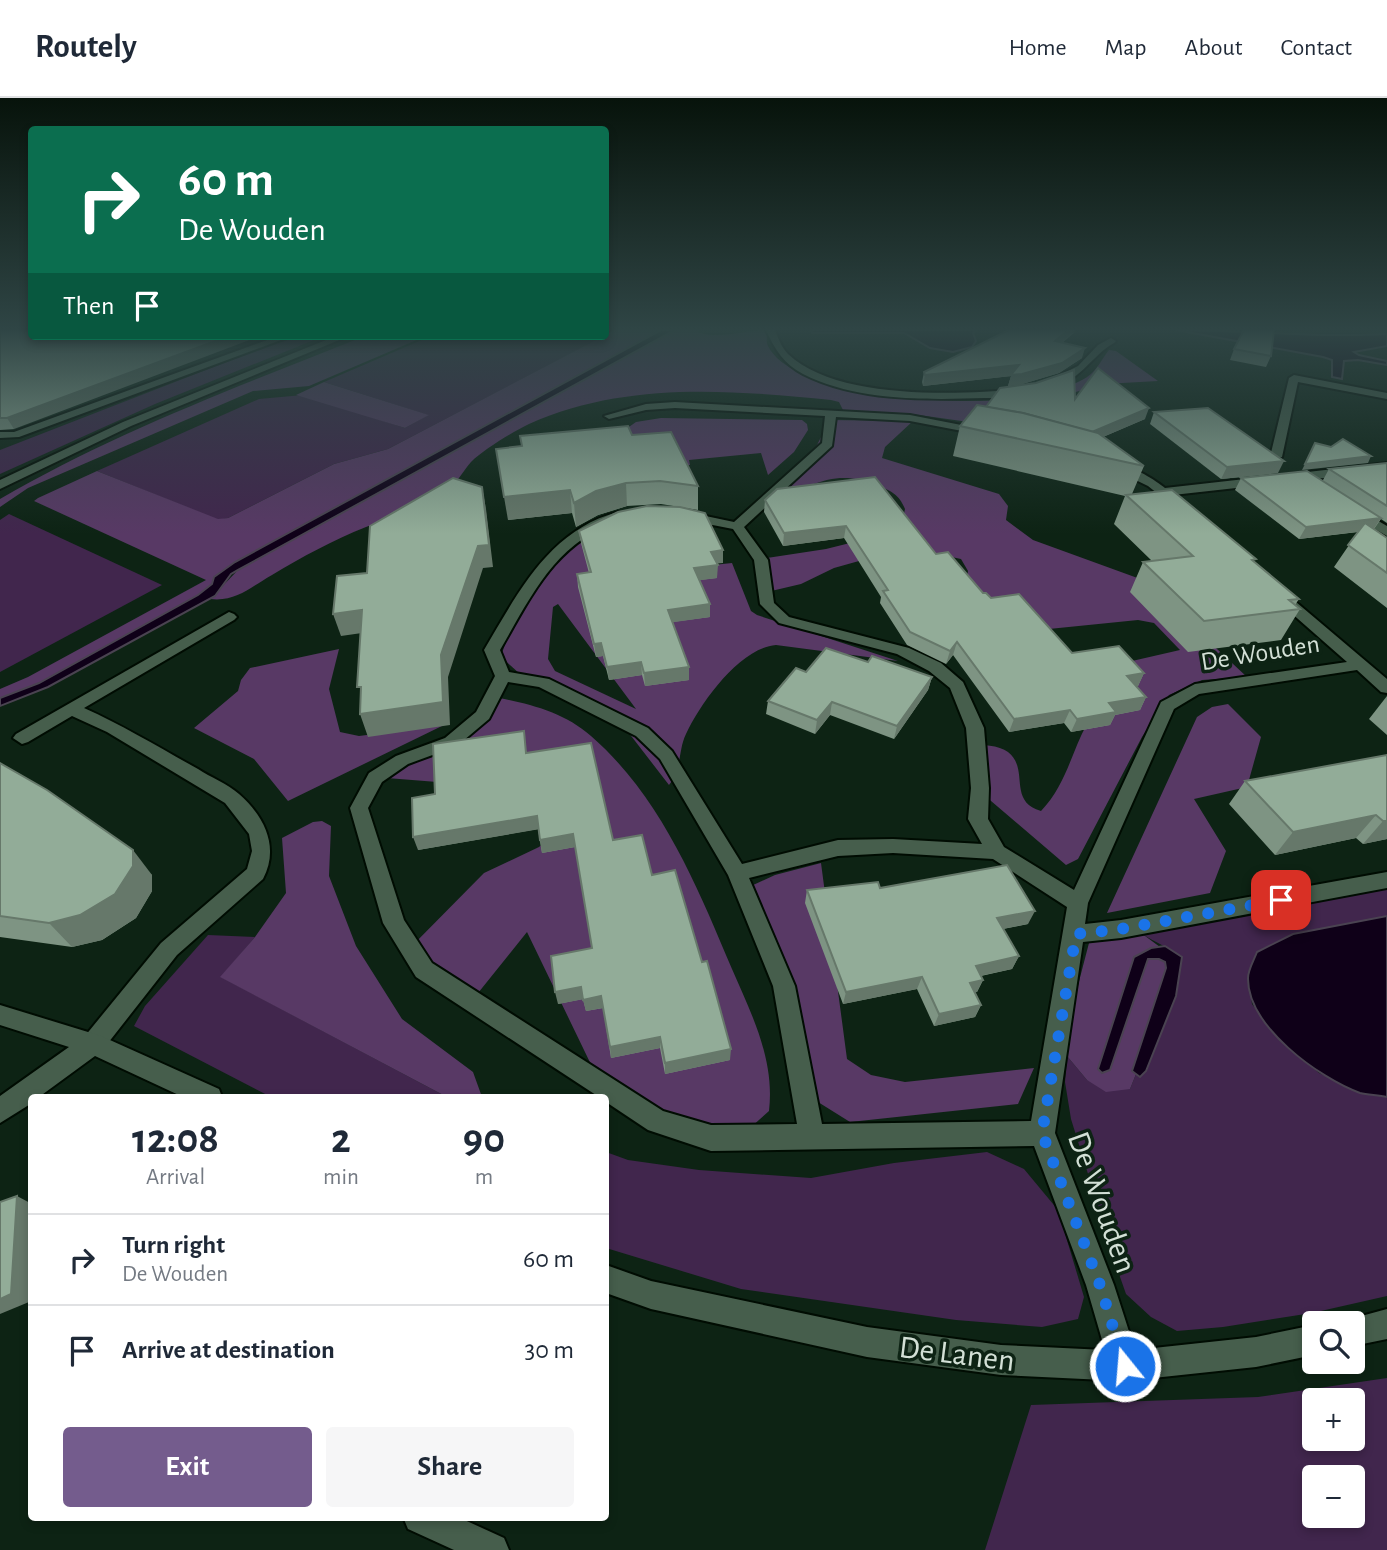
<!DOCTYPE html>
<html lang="en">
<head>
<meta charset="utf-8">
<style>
  body { margin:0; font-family:"Alegreya Sans",sans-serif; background:#f6f6f7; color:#1f2937; height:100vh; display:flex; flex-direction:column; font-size:26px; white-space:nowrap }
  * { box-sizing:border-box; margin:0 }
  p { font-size:23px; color:#747a83 }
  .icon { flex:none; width:38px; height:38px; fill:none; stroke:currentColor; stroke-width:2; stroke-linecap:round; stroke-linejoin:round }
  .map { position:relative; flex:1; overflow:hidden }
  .side { position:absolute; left:28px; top:996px; width:581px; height:427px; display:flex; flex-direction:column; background:#fff; border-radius:7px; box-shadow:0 4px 10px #0003 }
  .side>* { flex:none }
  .top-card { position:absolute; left:28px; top:28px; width:581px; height:214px; border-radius:7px; box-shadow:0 4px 10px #0003; background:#0b6e4f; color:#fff; overflow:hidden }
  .tools { position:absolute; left:1302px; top:1213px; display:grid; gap:14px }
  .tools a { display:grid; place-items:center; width:63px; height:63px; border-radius:7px; background:#fff; box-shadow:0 4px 10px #0003; font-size:35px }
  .pin { position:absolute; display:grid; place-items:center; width:60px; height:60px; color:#fff; margin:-30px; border-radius:14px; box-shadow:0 4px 10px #0006 }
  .me { position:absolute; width:77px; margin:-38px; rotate:343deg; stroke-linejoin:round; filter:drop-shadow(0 0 5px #0008) }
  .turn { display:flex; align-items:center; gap:24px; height:147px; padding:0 35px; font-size:32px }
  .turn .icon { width:91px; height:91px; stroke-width:2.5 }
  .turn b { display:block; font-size:49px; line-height:60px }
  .then { display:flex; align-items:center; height:66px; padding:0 35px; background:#0003; gap:14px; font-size:26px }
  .eta { display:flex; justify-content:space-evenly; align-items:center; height:119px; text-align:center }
  .eta b { font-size:42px; font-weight:700; line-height:49px }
  .primary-button { display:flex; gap:14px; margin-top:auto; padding:14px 35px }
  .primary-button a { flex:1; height:80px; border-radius:7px; background:#745c8d; color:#fff; font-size:28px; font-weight:700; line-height:80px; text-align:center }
  .primary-button a+a { background:#f6f6f7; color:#1f2937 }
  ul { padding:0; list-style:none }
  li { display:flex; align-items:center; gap:21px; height:91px; padding:0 35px; border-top:2px solid #e0e1e3 }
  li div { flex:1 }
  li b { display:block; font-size:26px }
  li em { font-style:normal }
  header { display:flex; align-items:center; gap:42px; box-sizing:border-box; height:98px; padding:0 35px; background:#fff; border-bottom:2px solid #e0e1e3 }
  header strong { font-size:33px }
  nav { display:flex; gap:38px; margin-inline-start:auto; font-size:24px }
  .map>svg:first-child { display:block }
  .green { fill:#41264d; fill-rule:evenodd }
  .forest { fill:#583965; fill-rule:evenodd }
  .water { fill:#0f0018; stroke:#4a4351; stroke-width:2 }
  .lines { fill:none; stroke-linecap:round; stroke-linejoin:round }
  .service-casing { stroke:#000c02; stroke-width:4 }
  .minor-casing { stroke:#000c02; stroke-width:4 }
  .tertiary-casing { stroke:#000c02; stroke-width:4 }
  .service { fill:#465e4c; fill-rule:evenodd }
  .minor { fill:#465e4c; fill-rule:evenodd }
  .tertiary { fill:#465e4c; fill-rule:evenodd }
  .wall { fill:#7e9483 }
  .shaded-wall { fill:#66786a }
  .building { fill:#92ac98; stroke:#66786a; stroke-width:2 }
  .route { stroke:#1a73e8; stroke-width:12; stroke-dasharray:0 21.6 }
  .labels { text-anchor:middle; stroke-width:7; stroke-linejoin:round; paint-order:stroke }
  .street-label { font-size:26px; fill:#d3e0d6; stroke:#0d2314 }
  .near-street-label { font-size:32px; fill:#d3e0d6; stroke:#0d2314 }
</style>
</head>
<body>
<header>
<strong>Routely</strong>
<nav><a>Home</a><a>Map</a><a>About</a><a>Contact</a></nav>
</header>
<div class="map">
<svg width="1387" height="1452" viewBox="0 0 1387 1452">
  <rect width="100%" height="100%" fill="#0d2314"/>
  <!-- green -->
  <g class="green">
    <polygon points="293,238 324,238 155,306 0,376 0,352"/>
    <polygon points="431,238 604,238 388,351 334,366 228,420 218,422 97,373 259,301 303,297 405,330 428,317 324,284"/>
    <polygon points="9,416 162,487 0,574 0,422"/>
    <path d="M1387,790v28l-94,18 -45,42 4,28 25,33 42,36 43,20 25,4v199l-75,17 -89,14 -46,4 -26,-14 -25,-23 -7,-20 -48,-155 -6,-37 2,-26 20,24 43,9 6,-15 4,3 42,-119c-13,-12 -26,-14 -41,-25z"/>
    <polygon points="208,837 255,839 221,879 447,999 271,999 134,928 145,908"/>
    <polygon points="606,1054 628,1062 699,1072 811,1080 894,1065 987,1054 1024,1071 1058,1112 1084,1199 1078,1221 1042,1229 956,1222 741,1191 606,1150"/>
    <path d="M1387,1280v172h-402l46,-145 227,-8zM1314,1302h39v38h-39zM1314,1379h39v39h-39z"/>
  </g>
  <!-- forest -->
  <g class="forest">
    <polygon points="615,232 661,232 235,464 215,479 212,486 198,497 39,585 0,600 0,591 28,579 206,482 34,403 38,400 97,373 218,421 228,420 334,366 388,351"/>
    <path d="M675,232h24l-1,2c21,8 48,-2 69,-2 0,5 -1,12 1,16 24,48 164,56 212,55 26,0 55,-4 80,-12 10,-3 27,-10 33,-17 7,-7 10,-15 16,-22l7,1 42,30 -54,3 -46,13 -61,29 -78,-11 -76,-5 -4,-8 -8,-2c-101,-10 -206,-19 -302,24 -15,7 -46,26 -58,38 -8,9 -14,21 -23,28 -24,20 -55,26 -82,37 -33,13 -64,30 -94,48 -23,13 -36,27 -62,24l28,-29z"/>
    <path d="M365,238h61l-117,50 -56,5 -225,97 -28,19v-8c115,-67 242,-114 365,-163z"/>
    <polygon points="324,284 429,317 405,330 296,297"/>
    <polygon points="661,320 802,322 807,326 808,332 794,354 768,377 761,355 689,362 690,367 645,371 626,331 636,324"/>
    <path d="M828,322l85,1 -28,26 -3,11 117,36 9,12 -2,14 27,20 110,40 104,97 -45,3 -33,15 -27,42 -64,122 -12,6 -82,-70 -14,-52c11,2 29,2 38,9 22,17 -1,49 33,59 25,-26 30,-58 46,-87 13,-22 30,-43 45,-63l48,-11 -26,-27 -16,-3 -99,10 -73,-47 2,-12 -7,-12 -19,-4 -83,6 -25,7 -33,16 -34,8 -13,-32 72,-11 52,-13 25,-18 2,-9c-6,-15 -14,-18 -28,-24 -40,-16 -62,-2 -99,15l26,-40 13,-15 6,-12v-10z"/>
    <path d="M589,433l105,36 38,-4 19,48 6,4 141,46 -122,-16c-36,3 -75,57 -90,89 -8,16 -4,36 -17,51l-44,-57 -105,-54 -19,-17c8,-35 59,-103 88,-126zM558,506l78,105 -81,-38 -7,-12 5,-52z"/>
    <polygon points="339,551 329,591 340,634 359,638 444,627 288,703 254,661 194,630 238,593 241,582 250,570"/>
    <path d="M499,600c32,6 66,15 92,38 70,61 106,150 141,233 20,46 43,91 37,142l-19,17 -77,1 -61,-21 -85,-176 -61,76 -59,-57 77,-78 55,-26 19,-16 18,-38 -202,-16 81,-34z"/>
    <polygon points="1228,606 1261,639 1247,689 1194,701 1226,753 1210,795 1107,815 1197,619 1212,609"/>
    <polygon points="322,723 331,728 329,778 356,848 402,921 473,974 482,999 447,999 220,879 255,839 286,795 282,740 313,724"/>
    <polygon points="821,765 847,961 871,977 905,984 1034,970 1018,1006 850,1024 818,1004 799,958 751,788 775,777"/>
    <path d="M1141,835l19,14 -9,1 -41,122 38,-111h11l6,3 1,6 -33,103 3,3 -6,15 -24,3 -19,-12 -20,-24c2,-39 12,-75 22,-113z"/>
  </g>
  <!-- water -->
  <g class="water">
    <polygon points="661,232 675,232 238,472 231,476 215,498 48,589 0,608 0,600 39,585 198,497 212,486 214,479 235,464"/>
    <polygon points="811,232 976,232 973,235 976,243 972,249 953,254 930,250 904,235 812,235"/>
    <path d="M1176,232c71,0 140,8 211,4v12l-33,6 5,3 28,6v4l-29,-5 -14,1 -2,18 -10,-2v-17l-9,-3z"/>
    <path d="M1387,818v181c-9,-2 -19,-2 -27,-4 -41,-15 -113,-67 -112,-115 0,-8 6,-18 9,-26l36,-18z"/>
    <polygon points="1165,848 1182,859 1176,898 1146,973 1140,979 1132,973 1166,870 1165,864 1159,861 1148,861 1110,972 1102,975 1098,971 1134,859 1151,850"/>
  </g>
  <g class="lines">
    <!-- service casing -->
    <g class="service-casing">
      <g id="service">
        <polygon points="1294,277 1387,295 1387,301 1298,284 1282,359 1272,361 1270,359 1289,280"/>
        <path d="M229,514l5,2 3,3 -3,3 -150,88c40,18 76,40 114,61 12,8 30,15 41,25 25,22 41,53 24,85l-86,76 -76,97 -8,3 -8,-3 -4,-8 4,-8 76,-93 86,-74 5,-18 -3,-17 -24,-31 -118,-71 -35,-16 -44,26 -6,2 -9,-6 3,-4z"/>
      </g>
    </g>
    <!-- minor casing -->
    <g class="minor-casing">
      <g id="minor">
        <path d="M766,232h9c3,8 7,18 13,24 48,46 170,41 233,35l5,3c-10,7 -29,6 -42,6 -58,2 -128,3 -181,-24 -19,-10 -28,-24 -37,-44z"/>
        <polygon points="278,238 292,238 19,339 0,340 0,334 14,334"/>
        <path d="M1111,240l5,3 -2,2c-23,12 -37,45 -68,43v-4l32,-16 20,-21z"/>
        <path d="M675,304l235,13 77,15v4l-4,1 -73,-14 -74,-4 -4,29 -88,81 24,33 6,43 15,14 120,31 32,15 22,19 21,46 5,60 -1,31 16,28 70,43 87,-188 34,-18 152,-22 -74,-65 -2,-3 2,-3h10l104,88v14l-6,-1 -24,-22 -158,24 -25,15 -86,194 -3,21 36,-4 266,-48v16l-266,50 -38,4 -28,191 59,152 21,65 121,-13 58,-12v30l-58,12 -131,14 -124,-6 -134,-18 -216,-48 -45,-16v-28l45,16 216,46 134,18 104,5 -19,-65 -52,-139 -323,5 -63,-21 -42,-28v-5h-7l-183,-120 -33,-54 -33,-115 19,-35 27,-17 49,-18 31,-26 19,-36 -11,-26c34,-57 65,-120 134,-138l6,4 -1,3c-67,22 -90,74 -123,131l9,22 40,7 99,49 24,23 70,113 96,-24 55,-1 89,5 -14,-25 3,-31 -5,-60 -16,-40 -21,-17 -32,-17 -118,-31 -19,-19 -6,-44 -21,-31 -51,-10 -6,-4 6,-4 52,11 88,-79 3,-27 -150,-8 -29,2 -37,9 -5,-3 42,-12zM508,584l31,5 97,49 24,23 68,116 45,111 24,138 -86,1 -48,-14 -231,-148 -28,-43 -36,-112 14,-26 26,-18 49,-18 32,-27zM893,755l100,6 74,48 -36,214 -209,3 -27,-138 -46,-108 89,-22z"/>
        <path d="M1387,365v8l-214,24 15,14 -6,4 -34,-27 -37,-18c12,-9 43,11 54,20z"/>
        <polygon points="1356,410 1387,428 1387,438 1351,417 1351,411"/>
        <polygon points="0,907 101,938 219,991 222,999 183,999 95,958 39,999 32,999 32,1005 0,1025 0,998 69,949 0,927"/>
        <polygon points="1387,1211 1387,1241 1353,1248 1353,1225 1341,1225 1343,1223"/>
        <polygon points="403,1419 458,1419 504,1440 509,1452 454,1452 408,1431"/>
      </g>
    </g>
    <!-- tertiary casing -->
    <g class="tertiary-casing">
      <polygon id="tertiary" points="336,238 349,238 131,328 0,391 0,382 123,324"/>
    </g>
    <!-- service -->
    <use href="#service" class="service"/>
    <!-- minor -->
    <use href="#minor" class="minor"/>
    <!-- tertiary -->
    <use href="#tertiary" class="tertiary"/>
  </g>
  <!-- wall -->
  <g class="wall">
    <polygon points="0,232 14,331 0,332"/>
    <polygon points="1075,234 1062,245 1082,260 1059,275 1019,287 1008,288 1011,278 923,288 922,284 924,274"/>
    <polygon points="1234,251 1271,258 1266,269 1230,262"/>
    <polygon points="1075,301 1145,321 1103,339 1144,368 1132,396 1255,464 1299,501 1295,507 1300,511 1281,542 1188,554 1130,494 1143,464 1152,463 1114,426 1125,398 953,358 960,328 986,309"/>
    <polygon points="1154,314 1278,375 1221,381 1150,326"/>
    <polygon points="632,337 698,388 698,412 661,406 627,408 598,417 576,429 572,415 508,422 522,348 520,338"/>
    <polygon points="1387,365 1387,425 1381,421 1374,431 1387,440 1387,510 1334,469 1358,434 1299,441 1235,392 1241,380 1323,382 1329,371"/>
    <polygon points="765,402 936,456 983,495 1072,555 1144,575 1138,588 1136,588 1146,599 1140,612 1115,617 1110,627 1071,634 1064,625 1009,634 953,557 946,566 907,547 880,505 881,499 844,440 783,448 764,414"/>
    <polygon points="579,433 723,465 717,465 717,480 699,482 710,506 710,519 672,524 689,582 645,588 642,577 609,582 603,558 596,559 578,489 577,476 589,475 581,445"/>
    <polygon points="868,564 932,579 928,592 894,641 830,617 815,636 766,616 768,603 806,574"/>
    <polygon points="1387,598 1387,637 1369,621"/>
    <polygon points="527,655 613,742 652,777 730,962 665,976 660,950 611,960 603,910 586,913 583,901 558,906 592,850 575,749 542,755 538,731 418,752 435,696"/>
    <polygon points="1387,657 1387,741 1363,746 1356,740 1275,757 1229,706 1245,683"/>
    <polygon points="0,665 152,777 152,793 136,820 102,842 72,849 0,839"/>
    <polygon points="807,792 1028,826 1003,831 1019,858 1012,871 981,878 983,882 977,894 975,894 981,907 975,919 934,928 917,891 843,906 805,805"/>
  </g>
  <!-- shaded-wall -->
  <g class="shaded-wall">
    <polygon points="1068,232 1075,232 1052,254 1055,243"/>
    <polygon points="229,238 260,238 14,331 7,320"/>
    <polygon points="1085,250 1082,260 1059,275 1019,287 1008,288 1011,278 923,288 925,277"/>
    <polygon points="1149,310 1145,321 1077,350 1081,338"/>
    <polygon points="1371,358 1368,365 1302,372 1305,366"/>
    <polygon points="1284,363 1278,375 1221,381 1227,369"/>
    <polygon points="626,385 627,408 598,417 576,429 574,405 596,393"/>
    <polygon points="482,389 486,411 493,469 483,470 448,579 450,627 368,639 360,616"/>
    <polygon points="570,392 572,415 508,422 504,399"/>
    <polygon points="1381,420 1373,432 1299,441 1306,429"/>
    <polygon points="846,428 844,440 783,448 784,435"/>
    <polygon points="723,452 723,465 710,466 711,454"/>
    <polygon points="718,467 717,480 694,483 694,470"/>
    <polygon points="710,506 710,519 668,525 668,512"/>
    <polygon points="362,512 369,534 341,538 333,516"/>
    <polygon points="957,544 953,557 946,566 950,553"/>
    <polygon points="601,545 603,558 596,559 594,546"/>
    <polygon points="641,564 642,577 609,582 607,569"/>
    <polygon points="689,569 689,582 645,588 644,575"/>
    <polygon points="1144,575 1138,588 1121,591 1127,578"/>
    <polygon points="932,579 928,592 894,641 897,628"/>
    <polygon points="1146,599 1140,612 1115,617 1110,627 1071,634 1077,621 1109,605"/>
    <polygon points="832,604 830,617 815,636 817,622"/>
    <polygon points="1070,612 1064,625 1009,634 1014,621"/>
    <polygon points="1376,717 1356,740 1275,757 1293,734"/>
    <polygon points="537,718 540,731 418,752 413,739"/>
    <polygon points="1383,723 1387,723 1387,741 1363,746"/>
    <polygon points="573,736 575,749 542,755 540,742"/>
    <polygon points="133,752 152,777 152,793 136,820 102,842 72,849 49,825"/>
    <polygon points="1035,813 1028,826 992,833 997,820"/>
    <polygon points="1019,858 1012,871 970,880 976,868"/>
    <polygon points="922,879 917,891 843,906 846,894"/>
    <polygon points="983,882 977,894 964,897 970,885"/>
    <polygon points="581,889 584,901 558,906 555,894"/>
    <polygon points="601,898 603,910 586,913 583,902"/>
    <polygon points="981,907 975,919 934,928 939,916"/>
    <polygon points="660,939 660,950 611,960 610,949"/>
    <polygon points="731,951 730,962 665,976 665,965"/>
    <polygon points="17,1098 32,1106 32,1154 29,1204 0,1216 0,1201"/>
  </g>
  <!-- building -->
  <g class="building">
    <polygon points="0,232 32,232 32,238 229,238 7,320 0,320"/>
    <polygon points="1009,232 1068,232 1055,243 1085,250 1062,265 1022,276 1011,277 1019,267 925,277 924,274"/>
    <polygon points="1244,232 1274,232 1271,258 1234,251"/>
    <polygon points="1098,270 1149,310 1092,334 1023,315 986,309 1000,290 1036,285 1074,272 1075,301"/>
    <polygon points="977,307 1023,315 1098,335 1144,368 960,328"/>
    <polygon points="1208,310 1284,363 1227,369 1154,314"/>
    <polygon points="628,328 632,337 671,334 698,388 660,383 626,385 596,393 574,405 570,392 504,399 496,351 522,348 520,338"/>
    <polygon points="1343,341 1371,358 1305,366 1315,345 1331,349"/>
    <polygon points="1387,365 1387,408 1329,371"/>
    <polygon points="1307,373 1381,420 1306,429 1241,380"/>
    <polygon points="875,379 936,456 948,454 983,495 986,495 991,500 1019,496 1072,555 1119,548 1144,575 1127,578 1146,599 1109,605 1116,614 1077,621 1070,612 1014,621 957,544 950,553 910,534 883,493 888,492 846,428 784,435 765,402 777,391"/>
    <polygon points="453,380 482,389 489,447 478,448 441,557 443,604 360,616 361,589 357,589 362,512 333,516 337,478 367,475 370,428"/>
    <polygon points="1172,392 1256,461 1252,462 1299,501 1289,502 1300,511 1204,523 1143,464 1193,458 1126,397"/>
    <polygon points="647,408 680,409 705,415 723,452 711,454 718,467 694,470 710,506 668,512 689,569 644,575 641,564 607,569 601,545 594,546 577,476 591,474 579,433 618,414"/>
    <polygon points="1365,425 1387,440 1387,475 1348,447"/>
    <polygon points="826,550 868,564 872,558 932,579 897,628 832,604 817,622 768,603 796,570 806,574"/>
    <polygon points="524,633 526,655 591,645 613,742 642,737 652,777 675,772 702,864 707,863 731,951 665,965 660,939 610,949 601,898 583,902 581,889 555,894 551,858 592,850 573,736 540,742 537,718 413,739 412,700 435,696 433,646"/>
    <polygon points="1387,657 1387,723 1383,723 1376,717 1293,734 1245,683"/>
    <polygon points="0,665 47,692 133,752 133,768 115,796 80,817 49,825 0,818"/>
    <polygon points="1007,767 1035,813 997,820 1019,858 976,868 983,882 970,885 981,907 939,916 922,879 846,894 807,792 878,784 880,790"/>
    <polygon points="17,1098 11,1196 0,1201 0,1104"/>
  </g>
  <!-- sky -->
  <linearGradient id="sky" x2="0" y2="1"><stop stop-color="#07130b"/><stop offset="0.53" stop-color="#2f4545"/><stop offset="1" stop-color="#2f4545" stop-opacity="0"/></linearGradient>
  <rect width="1387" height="436" fill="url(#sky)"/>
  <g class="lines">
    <!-- route -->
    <polyline class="route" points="1125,1268 1100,1187 1042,1035 1076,836 1121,831 1281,802"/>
  </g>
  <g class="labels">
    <!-- street labels -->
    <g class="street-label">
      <text transform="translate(1260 554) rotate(-9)" y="9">De Wouden</text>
    </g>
    <!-- near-street labels -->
    <g class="near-street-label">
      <text transform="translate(1103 1104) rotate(70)" y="11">De Wouden</text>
      <text transform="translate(957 1255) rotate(7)" y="11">De Lanen</text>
    </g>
  </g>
</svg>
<div class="tools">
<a><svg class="icon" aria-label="search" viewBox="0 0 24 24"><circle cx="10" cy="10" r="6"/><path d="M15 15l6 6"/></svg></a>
<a>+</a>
<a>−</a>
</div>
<div class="pin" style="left:1281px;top:802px;background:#d93025"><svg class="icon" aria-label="arrive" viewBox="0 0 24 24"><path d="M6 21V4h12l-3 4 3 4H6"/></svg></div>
<svg class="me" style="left:1125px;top:1268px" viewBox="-20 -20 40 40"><circle r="17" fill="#1a73e8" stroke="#fff" stroke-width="3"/><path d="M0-11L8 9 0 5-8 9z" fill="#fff"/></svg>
<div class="top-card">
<div class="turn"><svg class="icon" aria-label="right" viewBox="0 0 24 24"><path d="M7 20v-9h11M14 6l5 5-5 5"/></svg><div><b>60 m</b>De Wouden</div></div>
<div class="then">Then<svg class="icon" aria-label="arrive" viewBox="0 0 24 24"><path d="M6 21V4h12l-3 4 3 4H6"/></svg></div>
</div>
<section class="side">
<div class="eta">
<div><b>12:08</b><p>Arrival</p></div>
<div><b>2</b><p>min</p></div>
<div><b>90</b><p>m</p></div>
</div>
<ul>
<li><svg class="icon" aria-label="right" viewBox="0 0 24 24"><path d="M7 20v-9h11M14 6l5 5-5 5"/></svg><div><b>Turn right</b><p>De Wouden</p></div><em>60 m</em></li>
<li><svg class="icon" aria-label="arrive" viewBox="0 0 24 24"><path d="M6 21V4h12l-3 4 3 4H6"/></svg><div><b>Arrive at destination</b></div><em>30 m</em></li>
</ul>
<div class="primary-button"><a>Exit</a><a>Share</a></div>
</section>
</div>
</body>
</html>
